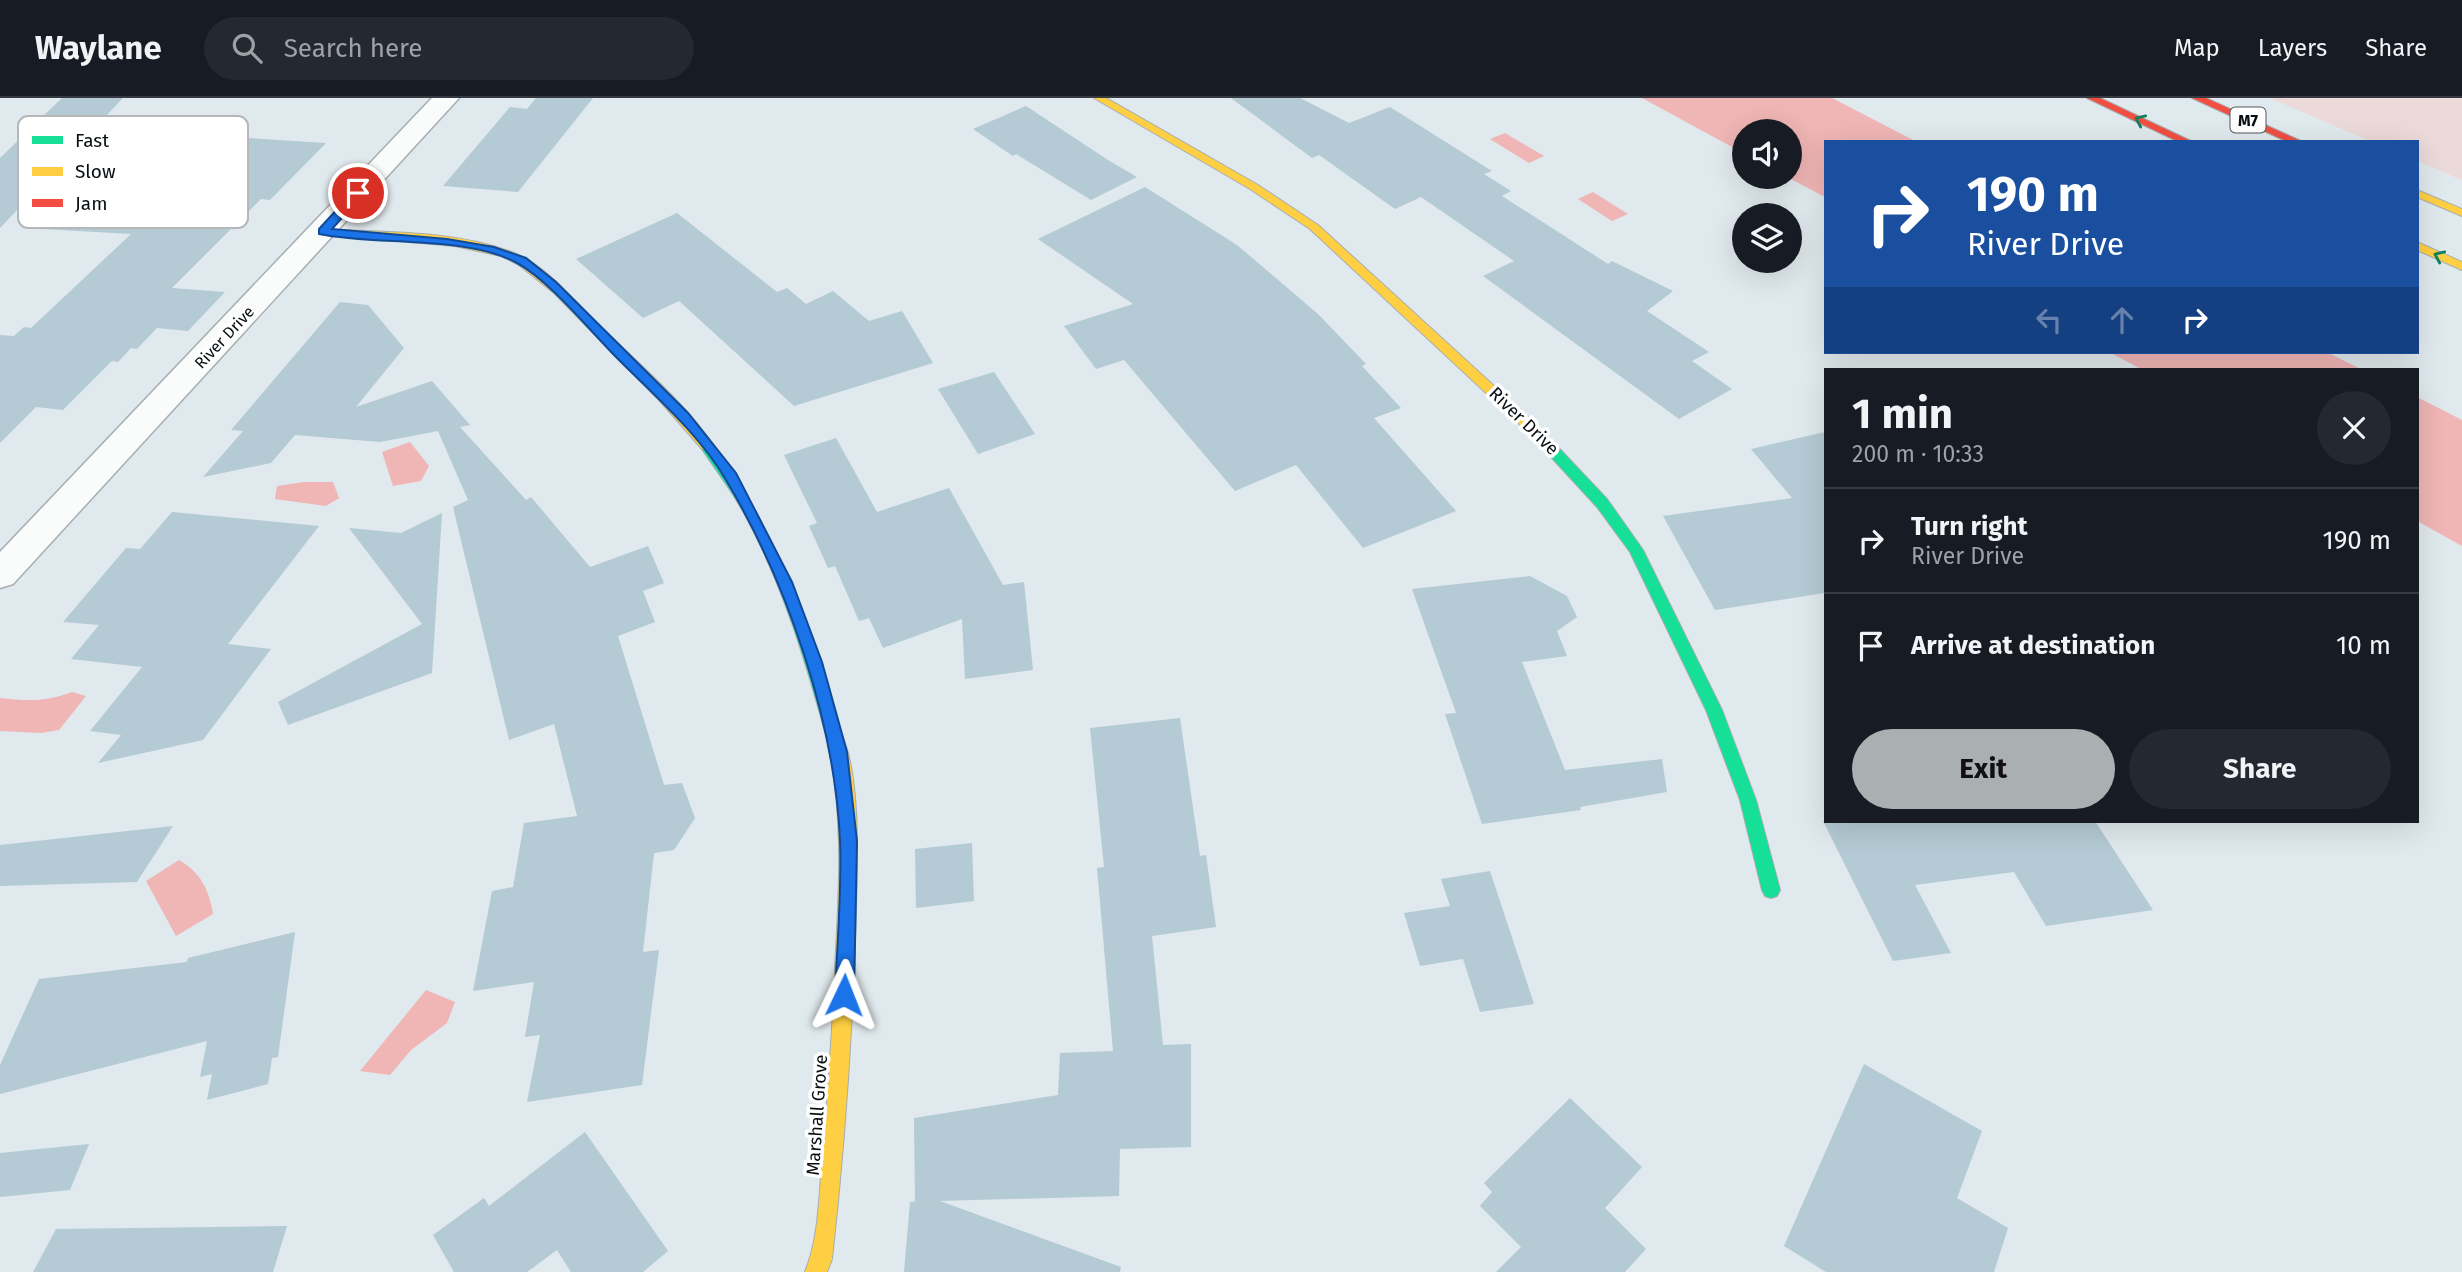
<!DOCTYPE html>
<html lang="en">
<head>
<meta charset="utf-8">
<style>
  body { margin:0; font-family:"Fira Sans",sans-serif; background:#242831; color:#f1f3f6; height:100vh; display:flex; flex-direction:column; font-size:26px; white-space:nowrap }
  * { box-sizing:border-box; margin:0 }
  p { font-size:23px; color:#9ea1a6 }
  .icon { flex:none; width:38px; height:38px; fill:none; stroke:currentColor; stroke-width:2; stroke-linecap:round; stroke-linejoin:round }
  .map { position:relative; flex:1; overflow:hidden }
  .side { position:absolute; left:1824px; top:270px; width:595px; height:455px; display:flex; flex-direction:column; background:#171b24; border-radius:0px; box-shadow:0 7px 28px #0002 }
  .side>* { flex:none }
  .banner { position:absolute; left:1824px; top:42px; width:595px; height:214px; border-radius:0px; box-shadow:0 7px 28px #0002; background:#1a4fa0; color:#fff; overflow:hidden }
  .controls { position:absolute; left:1732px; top:21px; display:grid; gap:14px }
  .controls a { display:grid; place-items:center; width:70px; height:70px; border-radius:50%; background:#171b24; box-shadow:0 7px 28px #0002; font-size:35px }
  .pin { position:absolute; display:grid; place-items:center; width:60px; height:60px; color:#fff; margin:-30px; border:4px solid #fff; border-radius:50%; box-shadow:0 2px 7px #0007 }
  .me { position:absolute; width:77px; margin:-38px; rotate:2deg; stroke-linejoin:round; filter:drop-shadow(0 0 5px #0008) }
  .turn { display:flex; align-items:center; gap:24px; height:147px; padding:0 28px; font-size:32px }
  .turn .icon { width:91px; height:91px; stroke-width:2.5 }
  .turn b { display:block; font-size:49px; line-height:60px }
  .lanes { display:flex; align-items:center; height:66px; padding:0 28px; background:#0003; justify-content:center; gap:35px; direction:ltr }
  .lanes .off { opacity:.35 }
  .round { display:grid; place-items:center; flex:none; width:74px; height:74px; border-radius:37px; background:#242831 }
  .overview { display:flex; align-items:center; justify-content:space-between; height:119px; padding:0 28px }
  h1 { font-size:42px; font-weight:700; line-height:52px }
  .action { display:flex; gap:14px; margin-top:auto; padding:14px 28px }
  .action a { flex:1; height:80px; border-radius:42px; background:#aaafb2; color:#111; font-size:28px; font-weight:700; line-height:80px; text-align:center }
  .action a+a { background:#242831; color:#f1f3f6 }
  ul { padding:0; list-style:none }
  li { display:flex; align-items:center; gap:21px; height:105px; padding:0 28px; border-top:2px solid #363941 }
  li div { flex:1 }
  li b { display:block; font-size:26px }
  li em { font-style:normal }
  header { display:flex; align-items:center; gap:42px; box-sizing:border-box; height:98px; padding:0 35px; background:#171b24; border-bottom:2px solid #363941 }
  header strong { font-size:33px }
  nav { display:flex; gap:38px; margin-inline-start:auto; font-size:24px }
  .search { width:490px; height:63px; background:#242831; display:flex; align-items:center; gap:18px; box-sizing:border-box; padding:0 24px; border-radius:38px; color:#9ea1a6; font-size:26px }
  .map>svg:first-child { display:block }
  .green { fill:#ecd9da }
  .water { fill:#f0b5b5 }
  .building { fill:#b4cad4 }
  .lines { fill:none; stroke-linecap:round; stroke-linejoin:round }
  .street-casing { stroke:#a6aeb1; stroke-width:3 }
  .fast-casing { stroke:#a6aeb1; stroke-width:2 }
  .slow-casing { stroke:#a6aeb1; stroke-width:2 }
  .jam-casing { stroke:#a6aeb1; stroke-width:2 }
  .street { fill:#fafcfc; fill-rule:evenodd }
  .fast { fill:#16e098; fill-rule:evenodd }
  .slow { fill:#ffcf43; fill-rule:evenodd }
  .jam { fill:#f24e42; fill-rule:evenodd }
  .oneway { stroke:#10825b }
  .route { fill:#1a73e8; stroke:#114b97; stroke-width:2 }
  .labels { text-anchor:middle; stroke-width:7; stroke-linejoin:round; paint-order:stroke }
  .shield { fill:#fff; stroke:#525658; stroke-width:2 }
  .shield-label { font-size:16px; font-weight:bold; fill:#080e11 }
  .far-street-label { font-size:16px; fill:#080e11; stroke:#fff }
  .street-label { font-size:18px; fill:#080e11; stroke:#fff }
  .key { fill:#fff; stroke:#b5b7b8; stroke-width:2 }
  .key-label { font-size:19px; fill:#080e11 }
</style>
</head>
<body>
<header>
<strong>Waylane</strong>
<div class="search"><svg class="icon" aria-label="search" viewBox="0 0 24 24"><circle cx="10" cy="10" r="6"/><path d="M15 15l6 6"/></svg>Search here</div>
<nav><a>Map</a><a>Layers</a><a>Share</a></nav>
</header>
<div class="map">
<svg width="2462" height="1174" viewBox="0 0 2462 1174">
  <rect width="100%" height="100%" fill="#e0e9ed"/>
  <!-- green -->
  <polygon class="green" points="2270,0 2462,0 2462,82 2417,63 2417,44 2372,44"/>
  <!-- water -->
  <g class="water">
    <polygon points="1642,0 1832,0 1917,44 1825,44 1825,99 1787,79 1790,79 1790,33 1745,33 1745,56"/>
    <polygon points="1505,35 1544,58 1529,65 1490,41"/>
    <polygon points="1593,94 1628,116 1612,123 1578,101"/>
    <polygon points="2109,254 2326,254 2361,271 2141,271"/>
    <polygon points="2417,299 2462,322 2462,448 2417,423"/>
    <polygon points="410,344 429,368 421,383 393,388 382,354"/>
    <polygon points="304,384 333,384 339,400 326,408 275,401 277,388"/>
    <path d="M72,594l14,4 -27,34 -18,3 -41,-2v-33c27,3 46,4 72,-6z"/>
    <path d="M179,762c22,13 30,30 34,54l-37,22 -30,-55z"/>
    <polygon points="426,892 455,904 447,925 411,952 390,977 360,973"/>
  </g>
  <!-- building -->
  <g class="building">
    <polygon points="62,0 123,0 0,130 0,60"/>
    <polygon points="536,0 593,0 518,94 443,88 510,9 527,11"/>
    <polygon points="1231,0 1300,0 1349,25 1390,9 1492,73 1484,76 1511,93 1502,98 1608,166 1612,163 1673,193 1647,213 1709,254 1692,263 1732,291 1679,321 1483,178 1514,163 1421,99 1395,111 1319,57 1312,60"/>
    <polygon points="1026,8 1108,62 1137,79 1091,102 1016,56 1013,58 973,31"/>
    <polygon points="216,38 326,45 270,102 261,101 172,190 225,194 188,233 157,230 137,251 131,250 118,264 112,263 63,312 36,309 0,345 0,237 14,238 24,229 31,230 131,136 24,130 162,67 173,74"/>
    <polygon points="1145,89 1237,147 1318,216 1366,266 1362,268 1401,310 1374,320 1456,413 1363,450 1296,367 1235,393 1124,262 1096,271 1064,228 1133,206 1038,141"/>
    <polygon points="677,115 777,194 787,190 806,206 833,193 869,223 902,213 933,265 794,308 679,203 643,220 576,161"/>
    <polygon points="340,204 368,207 404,250 356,309 432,283 470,327 460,329 526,402 531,399 590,469 648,448 664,485 643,493 655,524 618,538 664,687 682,685 695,720 674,752 654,755 643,854 659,852 642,987 527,1004 540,937 525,939 534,884 473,893 492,793 513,789 524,725 577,718 554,626 509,642 453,409 468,402 438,333 380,344 295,337 271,365 203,379 243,333 231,332"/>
    <polygon points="994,274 1035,336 978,356 938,291"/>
    <polygon points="1825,334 1825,495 1715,512 1663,418 1792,400 1751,351"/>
    <polygon points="836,340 877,414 949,390 1003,487 1024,484 1033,572 965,581 962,521 883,550 869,520 859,523 835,468 828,470 809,428 817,425 784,357"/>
    <polygon points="172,414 319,428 228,546 271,551 203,642 98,665 121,637 90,633 142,569 71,561 99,527 63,524 126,450 140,451"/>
    <polygon points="442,415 432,575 288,627 278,604 422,526 349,430 401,435"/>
    <polygon points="1530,478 1567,498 1577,519 1557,533 1567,558 1522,564 1565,672 1662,661 1667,694 1580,709 1581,712 1482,726 1445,616 1456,615 1412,491"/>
    <polygon points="1180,620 1200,758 1206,757 1216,829 1152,838 1163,947 1191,946 1191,1049 1120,1051 1119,1098 940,1103 1121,1169 1120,1174 904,1174 910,1104 918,1103 915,1103 914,1020 1058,997 1060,955 1113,953 1097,770 1104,769 1090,630"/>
    <polygon points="1823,723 2095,723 2153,812 2046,828 2014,774 1915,787 1951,855 1893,863"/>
    <polygon points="173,728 137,784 0,788 0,747"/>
    <polygon points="972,745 974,803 916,810 915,751"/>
    <polygon points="1490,773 1534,906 1480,914 1463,861 1420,868 1404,815 1450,808 1441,781"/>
    <polygon points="295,834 278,959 272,960 268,986 207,1002 212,976 200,979 207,943 0,996 0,967 39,881 187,864 188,860"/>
    <polygon points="1864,966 1982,1033 1957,1100 2008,1130 1994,1174 1826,1174 1784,1148"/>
    <polygon points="1570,1000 1642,1069 1605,1110 1646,1151 1625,1174 1496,1174 1521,1149 1480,1108 1492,1094 1484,1085"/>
    <polygon points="585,1034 668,1153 643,1174 571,1174 557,1152 527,1174 454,1174 433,1137 484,1100 489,1108"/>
    <polygon points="89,1046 70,1092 0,1099 0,1055"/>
    <polygon points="287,1128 273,1174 33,1174 56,1131"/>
  </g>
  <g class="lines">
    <!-- street casing -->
    <g class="street-casing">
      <polygon id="street" points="432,0 459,0 13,486 0,490 0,454"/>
    </g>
    <!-- fast casing -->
    <g class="fast-casing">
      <g id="fast">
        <polygon points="1533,327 1538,328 1607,401 1643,452 1722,612 1756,702 1780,792 1777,798 1771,800 1765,798 1762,792 1740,702 1706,612 1630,454 1597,409 1528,334 1526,331"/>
        <path d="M707,343l5,2c65,89 102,190 131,296l-2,5h-12l-2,-5c-21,-77 -44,-155 -83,-226 -13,-24 -29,-44 -44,-67z"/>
      </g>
    </g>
    <!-- slow casing -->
    <g class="slow-casing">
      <g id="slow">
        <polygon points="1094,0 1106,0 1258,87 1318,127 1538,328 1538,334 1528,334 1310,131 1250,91"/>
        <polygon points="2417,92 2462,111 2462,118 2417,99"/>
        <path d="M323,131c61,4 128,1 186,22 39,14 65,51 94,78 38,37 81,73 111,117l-2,3h-10l-42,-48 -106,-108 -35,-28 -18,-9 -46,-10 -136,-12v-4z"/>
        <polygon points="2417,144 2462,164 2462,172 2417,152"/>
        <path d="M835,634l6,2c20,40 16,129 15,174 -3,118 -11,234 -24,351l-5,13h-22c15,-36 14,-82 18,-120 6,-67 10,-135 13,-202 4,-71 7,-141 -9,-211l2,-5z"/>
      </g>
    </g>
    <!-- jam casing -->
    <g class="jam-casing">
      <g id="jam">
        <polygon points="2087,0 2100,0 2193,44 2179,44"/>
        <polygon points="2192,0 2206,0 2303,44 2288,44"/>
      </g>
    </g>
    <!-- street -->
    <use href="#street" class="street"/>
    <!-- fast -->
    <use href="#fast" class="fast"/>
    <!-- slow -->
    <use href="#slow" class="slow"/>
    <!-- jam -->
    <use href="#jam" class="jam"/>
  </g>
  <!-- one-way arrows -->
  <defs><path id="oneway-chevron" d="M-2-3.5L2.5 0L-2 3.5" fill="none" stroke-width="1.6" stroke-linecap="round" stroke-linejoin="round" transform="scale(1.75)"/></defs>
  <g class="oneway">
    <use href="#oneway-chevron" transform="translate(2140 22) rotate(-156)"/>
    <use href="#oneway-chevron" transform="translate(2439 158) rotate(-156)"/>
  </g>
  <!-- route -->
  <path class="route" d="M358,92l6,3 -32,36 115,10 47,8 32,11 30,24 132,131 48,60 56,109 30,80 25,90 10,89 -3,154 -3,6 -7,3 -6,-3 -3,-6c2,-51 7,-103 5,-154 -5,-119 -53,-259 -114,-361 -26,-45 -72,-85 -109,-122 -27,-27 -67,-77 -100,-95 -51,-28 -141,-17 -198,-29v-5l35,-38z"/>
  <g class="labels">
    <!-- shield labels -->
    <rect class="shield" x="2230.5" y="9.5" width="35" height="25" rx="5"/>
    <g class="shield-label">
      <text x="2248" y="28">M7</text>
    </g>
    <!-- far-street labels -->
    <g class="far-street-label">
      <text transform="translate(224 239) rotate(-47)" y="6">River Drive</text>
    </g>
    <!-- street labels -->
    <g class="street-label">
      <text transform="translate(1524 323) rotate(44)" y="6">River Drive</text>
      <text transform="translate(817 1017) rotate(-86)" y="6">Marshall Grove</text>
    </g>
  </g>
  <!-- legend -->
  <rect x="18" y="18" width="230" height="112" rx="10" class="key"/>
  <rect x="32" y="38" width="31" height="8" fill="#16e098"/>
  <rect x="32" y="69" width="31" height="9" fill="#ffcf43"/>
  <rect x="32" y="101" width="31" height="8" fill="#f24e42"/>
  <g class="key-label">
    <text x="75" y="49">Fast</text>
    <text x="75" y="80">Slow</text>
    <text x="75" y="112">Jam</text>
  </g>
</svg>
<div class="controls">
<a><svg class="icon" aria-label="sound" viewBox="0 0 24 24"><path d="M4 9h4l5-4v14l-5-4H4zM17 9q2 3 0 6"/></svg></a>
<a><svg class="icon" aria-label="layers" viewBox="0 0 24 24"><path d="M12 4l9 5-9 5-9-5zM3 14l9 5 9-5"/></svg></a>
</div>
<div class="pin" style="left:358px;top:95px;background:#d93025"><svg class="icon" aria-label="arrive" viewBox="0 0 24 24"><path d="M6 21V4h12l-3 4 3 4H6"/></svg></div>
<svg class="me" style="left:844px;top:897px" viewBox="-20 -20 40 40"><path d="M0-17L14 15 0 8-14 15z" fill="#1a73e8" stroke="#fff" stroke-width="4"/></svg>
<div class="banner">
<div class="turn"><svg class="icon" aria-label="right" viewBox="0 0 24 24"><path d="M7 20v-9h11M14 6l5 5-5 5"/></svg><div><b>190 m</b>River Drive</div></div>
<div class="lanes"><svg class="icon off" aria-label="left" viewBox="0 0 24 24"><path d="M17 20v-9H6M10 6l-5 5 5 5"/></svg><svg class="icon off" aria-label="ahead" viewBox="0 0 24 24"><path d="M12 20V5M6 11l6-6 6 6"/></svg><svg class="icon" aria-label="right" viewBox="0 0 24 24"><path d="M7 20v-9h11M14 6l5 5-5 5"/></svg></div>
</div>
<section class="side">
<div class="overview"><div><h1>1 min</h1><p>200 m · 10:33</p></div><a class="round"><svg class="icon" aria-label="close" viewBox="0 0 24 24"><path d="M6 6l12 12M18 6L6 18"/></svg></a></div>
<ul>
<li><svg class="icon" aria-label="right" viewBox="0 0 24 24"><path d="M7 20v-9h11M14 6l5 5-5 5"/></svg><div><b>Turn right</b><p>River Drive</p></div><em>190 m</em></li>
<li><svg class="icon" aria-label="arrive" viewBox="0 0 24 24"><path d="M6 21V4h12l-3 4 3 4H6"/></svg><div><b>Arrive at destination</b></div><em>10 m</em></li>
</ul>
<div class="action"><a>Exit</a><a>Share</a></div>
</section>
</div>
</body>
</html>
